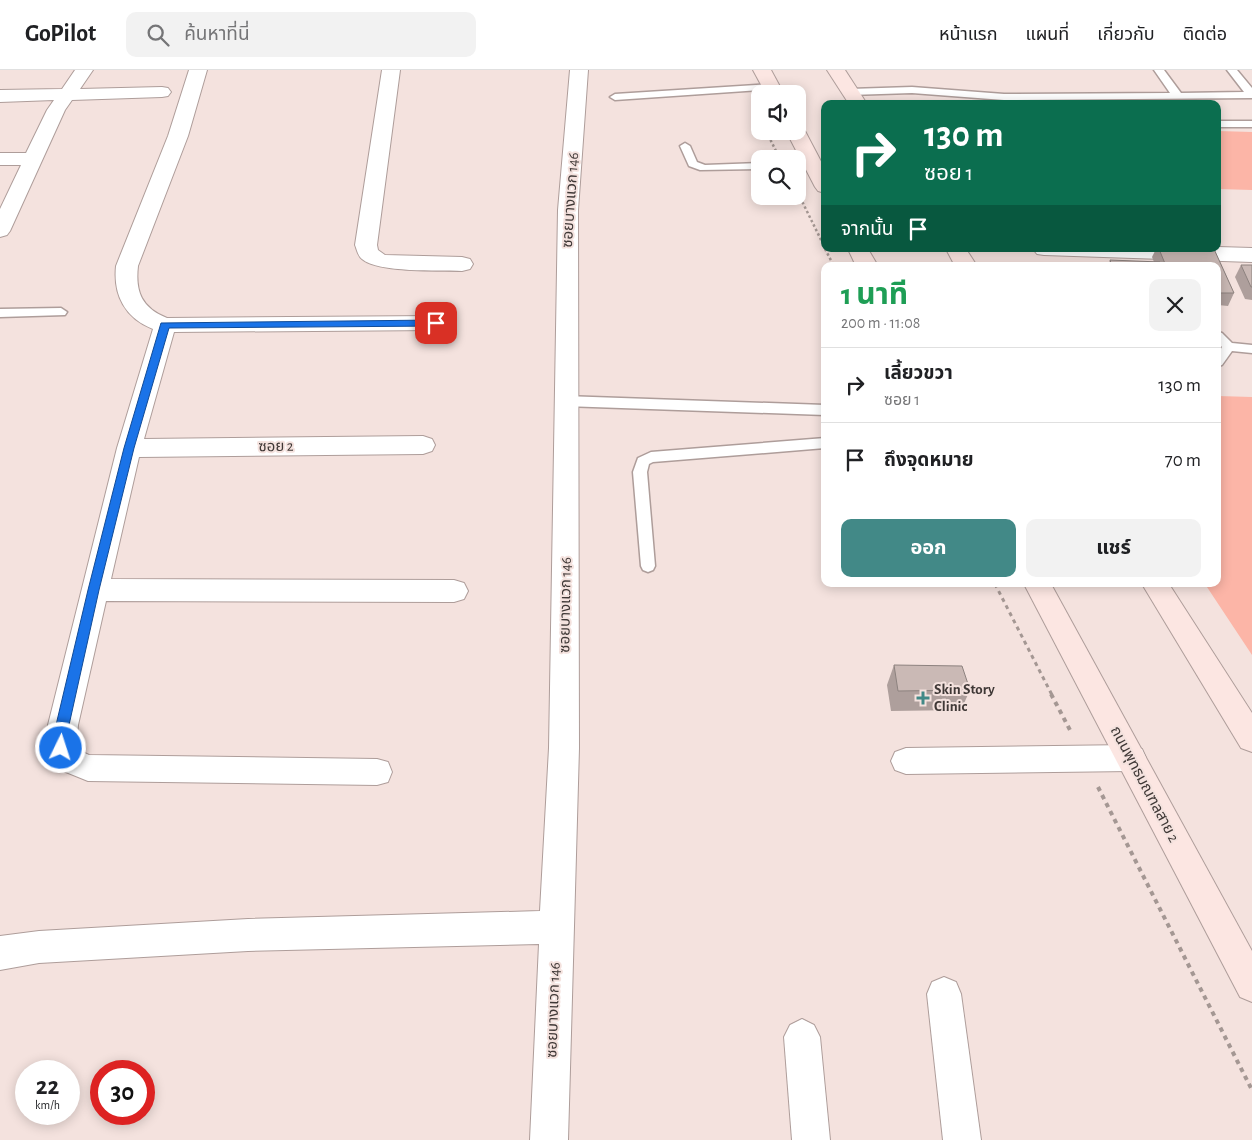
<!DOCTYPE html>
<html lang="th">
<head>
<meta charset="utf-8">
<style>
  body { margin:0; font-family:"Alegreya Sans","Noto Sans Thai",sans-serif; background:#f2f2f2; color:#202124; height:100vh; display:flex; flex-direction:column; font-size:19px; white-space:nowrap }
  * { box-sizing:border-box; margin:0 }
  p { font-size:16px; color:#757577 }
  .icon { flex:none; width:28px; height:28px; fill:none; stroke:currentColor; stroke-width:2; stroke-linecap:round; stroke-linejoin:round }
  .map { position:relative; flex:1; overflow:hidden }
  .sheet { position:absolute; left:821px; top:192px; width:400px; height:325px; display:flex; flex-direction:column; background:#fff; border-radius:10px; box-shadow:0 2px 12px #0003 }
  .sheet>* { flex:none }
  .hud { position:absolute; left:821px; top:30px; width:400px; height:152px; border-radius:10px; box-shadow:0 2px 12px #0003; background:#0b6e4f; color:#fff; overflow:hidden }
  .controls { position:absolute; left:751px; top:15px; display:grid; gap:10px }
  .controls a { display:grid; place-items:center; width:55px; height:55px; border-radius:10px; background:#fff; box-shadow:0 2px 12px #0003; font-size:25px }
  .speed { position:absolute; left:15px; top:990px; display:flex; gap:10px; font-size:25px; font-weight:700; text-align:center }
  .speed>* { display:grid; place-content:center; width:65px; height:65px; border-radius:50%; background:#fff; box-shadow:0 2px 12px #0003; line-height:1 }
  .speed small { font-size:12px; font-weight:400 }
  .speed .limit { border:8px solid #d22; background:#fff; color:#111 }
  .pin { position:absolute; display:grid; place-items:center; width:42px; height:42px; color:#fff; margin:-21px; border-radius:10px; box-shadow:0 2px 8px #0006 }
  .me { position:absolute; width:55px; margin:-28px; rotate:4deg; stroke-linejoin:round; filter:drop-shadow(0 0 4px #0008) }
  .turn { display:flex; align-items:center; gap:18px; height:105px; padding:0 20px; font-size:22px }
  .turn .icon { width:65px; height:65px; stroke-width:2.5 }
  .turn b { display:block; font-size:35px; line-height:42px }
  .then { display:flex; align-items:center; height:48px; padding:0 20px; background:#0003; gap:10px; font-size:19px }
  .round { display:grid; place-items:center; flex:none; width:52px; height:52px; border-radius:10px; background:#f2f2f2 }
  .overview { display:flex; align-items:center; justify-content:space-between; height:85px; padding:0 20px }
  h1 { font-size:30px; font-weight:700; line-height:38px; color:#1e9e55 }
  .action { display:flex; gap:10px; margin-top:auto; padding:10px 20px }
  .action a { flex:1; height:58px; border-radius:10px; background:#428987; color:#fff; font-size:20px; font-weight:700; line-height:58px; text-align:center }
  .action a+a { background:#f2f2f2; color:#202124 }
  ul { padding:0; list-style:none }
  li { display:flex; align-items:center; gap:15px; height:75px; padding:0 20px; border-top:1px solid #e0e0e0 }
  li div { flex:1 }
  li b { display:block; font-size:19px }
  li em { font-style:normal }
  header { display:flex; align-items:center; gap:30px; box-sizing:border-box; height:70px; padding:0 25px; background:#fff; border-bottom:1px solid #e0e0e0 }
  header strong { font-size:24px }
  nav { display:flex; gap:28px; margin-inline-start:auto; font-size:18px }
  .search { width:350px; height:45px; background:#f2f2f2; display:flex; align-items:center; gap:12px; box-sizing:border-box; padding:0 18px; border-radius:10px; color:#757577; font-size:19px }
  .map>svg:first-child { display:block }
  .green { fill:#fcb5a7 }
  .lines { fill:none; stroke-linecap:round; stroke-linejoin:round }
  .service-casing { stroke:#ae9d9a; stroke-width:3 }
  .minor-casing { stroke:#ae9d9a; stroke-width:2 }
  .secondary-casing { stroke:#ae9d9a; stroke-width:2 }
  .path-far2 { stroke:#a49793; stroke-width:2.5; stroke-dasharray:2.5 2.5; stroke-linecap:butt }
  .path-far1 { stroke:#a49793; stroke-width:3; stroke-dasharray:4 4; stroke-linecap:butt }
  .path { stroke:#a49793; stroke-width:4; stroke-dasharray:4.5 4.5; stroke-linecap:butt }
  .service { fill:#fff; fill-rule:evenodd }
  .minor { fill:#fff; fill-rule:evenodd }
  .secondary { fill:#fce6e2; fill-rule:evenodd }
  .wall { fill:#ae9f9c }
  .building { fill:#cab9b5; stroke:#8d827f }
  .route { fill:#1a73e8; stroke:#114b97 }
  .poi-dot { fill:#428987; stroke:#f4e2de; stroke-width:2 }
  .labels { text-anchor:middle; stroke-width:4; stroke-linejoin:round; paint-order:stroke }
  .street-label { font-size:15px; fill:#3f3836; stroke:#f4e2de }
  .poi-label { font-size:15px; font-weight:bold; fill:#3f3836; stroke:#f4e2de; text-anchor:start }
</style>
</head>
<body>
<header>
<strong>GoPilot</strong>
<div class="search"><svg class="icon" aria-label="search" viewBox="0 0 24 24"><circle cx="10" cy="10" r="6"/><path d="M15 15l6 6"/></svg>ค้นหาที่นี่</div>
<nav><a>หน้าแรก</a><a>แผนที่</a><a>เกี่ยวกับ</a><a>ติดต่อ</a></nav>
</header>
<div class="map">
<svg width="1252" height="1070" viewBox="0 0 1252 1070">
  <rect width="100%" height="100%" fill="#f4e2de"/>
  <!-- green -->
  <g class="green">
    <polygon points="1218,61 1252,62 1252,120 1218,119"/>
    <polygon points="1218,326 1252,327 1252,585 1205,514 1218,514"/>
  </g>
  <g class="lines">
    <!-- service casing -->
    <g class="service-casing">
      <g id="service">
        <polygon points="1154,0 1164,0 1181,23 1244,22 1227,0 1237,0 1252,18 1252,28 1004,30 912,23 850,25 845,22 850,19 912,17 1004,24 1170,23"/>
        <polygon points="771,14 775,15 775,19 615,30 610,27 615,24"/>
        <rect x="1218" y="51" width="34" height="6"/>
        <polygon points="685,73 690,76 697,92 705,95 760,93 760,99 700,100 689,96 680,76"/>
        <polygon points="798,92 813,92 818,95 813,98 798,98"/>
        <polygon points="61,238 67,242 65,245 0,247 0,239"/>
        <polygon points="1218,262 1222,263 1232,273 1252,275 1252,283 1232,281 1222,295 1218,296 1218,284 1222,277 1218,273"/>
        <polygon points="564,326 825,335 825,345 564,336 559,334 557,331 559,328"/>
        <polygon points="825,368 825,378 653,392 649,394 647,402 655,496 653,500 648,502 643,500 641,496 633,402 638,388 651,382"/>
      </g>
    </g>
    <!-- minor casing -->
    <g class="minor-casing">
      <g id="minor">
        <polygon points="75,0 93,0 80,19 162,17 168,18 171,22 168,26 162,27 72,30 65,40 10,161 7,165 0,167 0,139 21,95 0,95 0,83 26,83 47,40 54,30 0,32 0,20 62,19"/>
        <path d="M189,0h18l-19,66 -50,130c-3,26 4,42 29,52l269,-2 8,2 3,5 -3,5 -8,2 -262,2 -30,107 279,-3 9,3 3,6 -3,6 -9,3 -284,3 -28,122 343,1 10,3 4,8 -4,8 -10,3 -348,-1 -28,124 -2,22 2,3 11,5 288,4 11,3 4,10 -4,10 -11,3 -289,-4 -32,-13 -10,-20 2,-23 69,-277 36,-119c-28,-11 -40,-34 -37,-63l52,-130z"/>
        <path d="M382,0h18l-23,175 1,5 7,5 77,2 8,2 3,5 -3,5 -8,2c-23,-1 -84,2 -100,-12 -4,-3 -5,-9 -7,-14z"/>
        <polygon points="570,0 588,0 578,140 579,678 568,1070 530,1070 539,874 248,881 39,893 0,900 0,866 39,861 248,849 540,841 549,678 558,140"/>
        <polygon points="1218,177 1252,178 1252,192 1044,185 1037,184 1033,179"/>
        <polygon points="1131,675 1142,679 1146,688 1142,697 1131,701 906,704 895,700 891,691 895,682 906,678"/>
        <polygon points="944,907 956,912 961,924 981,1070 943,1070 927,924 932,912"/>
        <polygon points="802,949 814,955 820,967 830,1070 792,1070 784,967 790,955"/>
      </g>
    </g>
    <!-- secondary casing -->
    <g class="secondary-casing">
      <g id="secondary">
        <polygon points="753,0 771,0 784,24 766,24"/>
        <polygon points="827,0 845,0 867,34 849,34"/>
        <polygon points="798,56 802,57 805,61 825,99 825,123 818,121 815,117 786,61 798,61"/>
        <polygon points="848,179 868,179 878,196 856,196"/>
        <polygon points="946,179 966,179 977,196 955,196"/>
        <polygon points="1024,514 1051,514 1252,881 1252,932 1240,927"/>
        <polygon points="1142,514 1169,514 1252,643 1252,682 1241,678"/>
      </g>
    </g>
    <!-- path-far2 -->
    <g class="path-far2">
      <polyline points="754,36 760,49"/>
      <polyline points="766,61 780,89"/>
      <polyline points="798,123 825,178"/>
      <polyline points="825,179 834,196"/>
    </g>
    <!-- path-far1 -->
    <polyline class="path-far1" points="995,514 1052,625"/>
    <!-- path -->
    <g class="path">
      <polyline points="1051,624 1070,660"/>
      <polyline points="1098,717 1252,1020"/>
    </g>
    <!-- service -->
    <use href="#service" class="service"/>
    <!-- minor -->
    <use href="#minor" class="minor"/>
    <!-- secondary -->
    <use href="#secondary" class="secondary"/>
  </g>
  <!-- wall -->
  <g class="wall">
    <polygon points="1156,179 1214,179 1234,223 1228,236 1218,235 1218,196 1108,196 1110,190 1154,192 1152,187"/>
    <polygon points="1241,195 1252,195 1252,230 1245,229 1235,207"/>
    <polygon points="894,595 970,620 961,640 891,641 887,615"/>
  </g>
  <!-- building -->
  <g class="building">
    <polygon points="1159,179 1214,179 1234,223 1218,223 1218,196 1166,196"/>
    <polygon points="1110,190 1160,192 1162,196 1112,196"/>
    <polygon points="1241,195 1252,195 1252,217 1251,217"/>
    <polygon points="894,595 962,596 970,620 898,621"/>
  </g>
  <!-- route -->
  <polygon class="route" points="436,250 440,251 440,256 169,258 134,378 99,520 69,655 65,682 61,683 57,682 55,678 56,655 88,520 124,378 161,253"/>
  <!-- markers -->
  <path class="poi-dot" d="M920.5 620.5h5v5h5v5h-5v5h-5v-5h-5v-5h5z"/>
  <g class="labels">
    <!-- street labels -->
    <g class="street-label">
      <text transform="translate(570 130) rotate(-86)" y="5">ซอยบางแวก 146</text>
      <text transform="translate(276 376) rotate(-1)" y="5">ซอย 2</text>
      <text transform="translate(565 535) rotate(-89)" y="5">ซอยบางแวก 146</text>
      <text transform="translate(1145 714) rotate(62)" y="5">ถนนพุทธมณฑลสาย 2</text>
      <text transform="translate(553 940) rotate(-88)" y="5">ซอยบางแวก 146</text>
    </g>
    <!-- poi labels -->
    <g class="poi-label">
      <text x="934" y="624">Skin Story<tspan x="934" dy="17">Clinic</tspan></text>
    </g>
  </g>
</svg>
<div class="controls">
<a><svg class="icon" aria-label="sound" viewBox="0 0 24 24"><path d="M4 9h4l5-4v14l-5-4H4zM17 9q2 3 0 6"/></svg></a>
<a><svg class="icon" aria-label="search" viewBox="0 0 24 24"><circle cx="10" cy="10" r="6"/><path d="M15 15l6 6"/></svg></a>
</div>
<div class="speed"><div>22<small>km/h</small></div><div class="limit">30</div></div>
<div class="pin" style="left:436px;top:253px;background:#d93025"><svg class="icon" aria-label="arrive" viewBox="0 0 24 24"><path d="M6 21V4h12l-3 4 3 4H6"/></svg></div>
<svg class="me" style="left:61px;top:678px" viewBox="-20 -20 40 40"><circle r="17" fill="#1a73e8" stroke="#fff" stroke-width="3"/><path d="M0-11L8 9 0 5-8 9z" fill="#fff"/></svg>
<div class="hud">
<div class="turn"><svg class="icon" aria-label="right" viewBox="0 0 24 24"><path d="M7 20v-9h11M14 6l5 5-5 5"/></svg><div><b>130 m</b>ซอย 1</div></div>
<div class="then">จากนั้น<svg class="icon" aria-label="arrive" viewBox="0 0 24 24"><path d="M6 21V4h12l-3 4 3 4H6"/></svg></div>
</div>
<section class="sheet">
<div class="overview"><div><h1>1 นาที</h1><p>200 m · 11:08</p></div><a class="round"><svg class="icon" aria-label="close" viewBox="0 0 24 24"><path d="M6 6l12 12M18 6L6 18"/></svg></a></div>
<ul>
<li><svg class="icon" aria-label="right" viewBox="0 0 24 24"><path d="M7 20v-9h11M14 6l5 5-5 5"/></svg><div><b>เลี้ยวขวา</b><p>ซอย 1</p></div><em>130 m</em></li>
<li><svg class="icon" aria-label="arrive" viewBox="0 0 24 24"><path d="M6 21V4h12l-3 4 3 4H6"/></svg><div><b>ถึงจุดหมาย</b></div><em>70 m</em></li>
</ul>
<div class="action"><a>ออก</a><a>แชร์</a></div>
</section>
</div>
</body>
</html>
